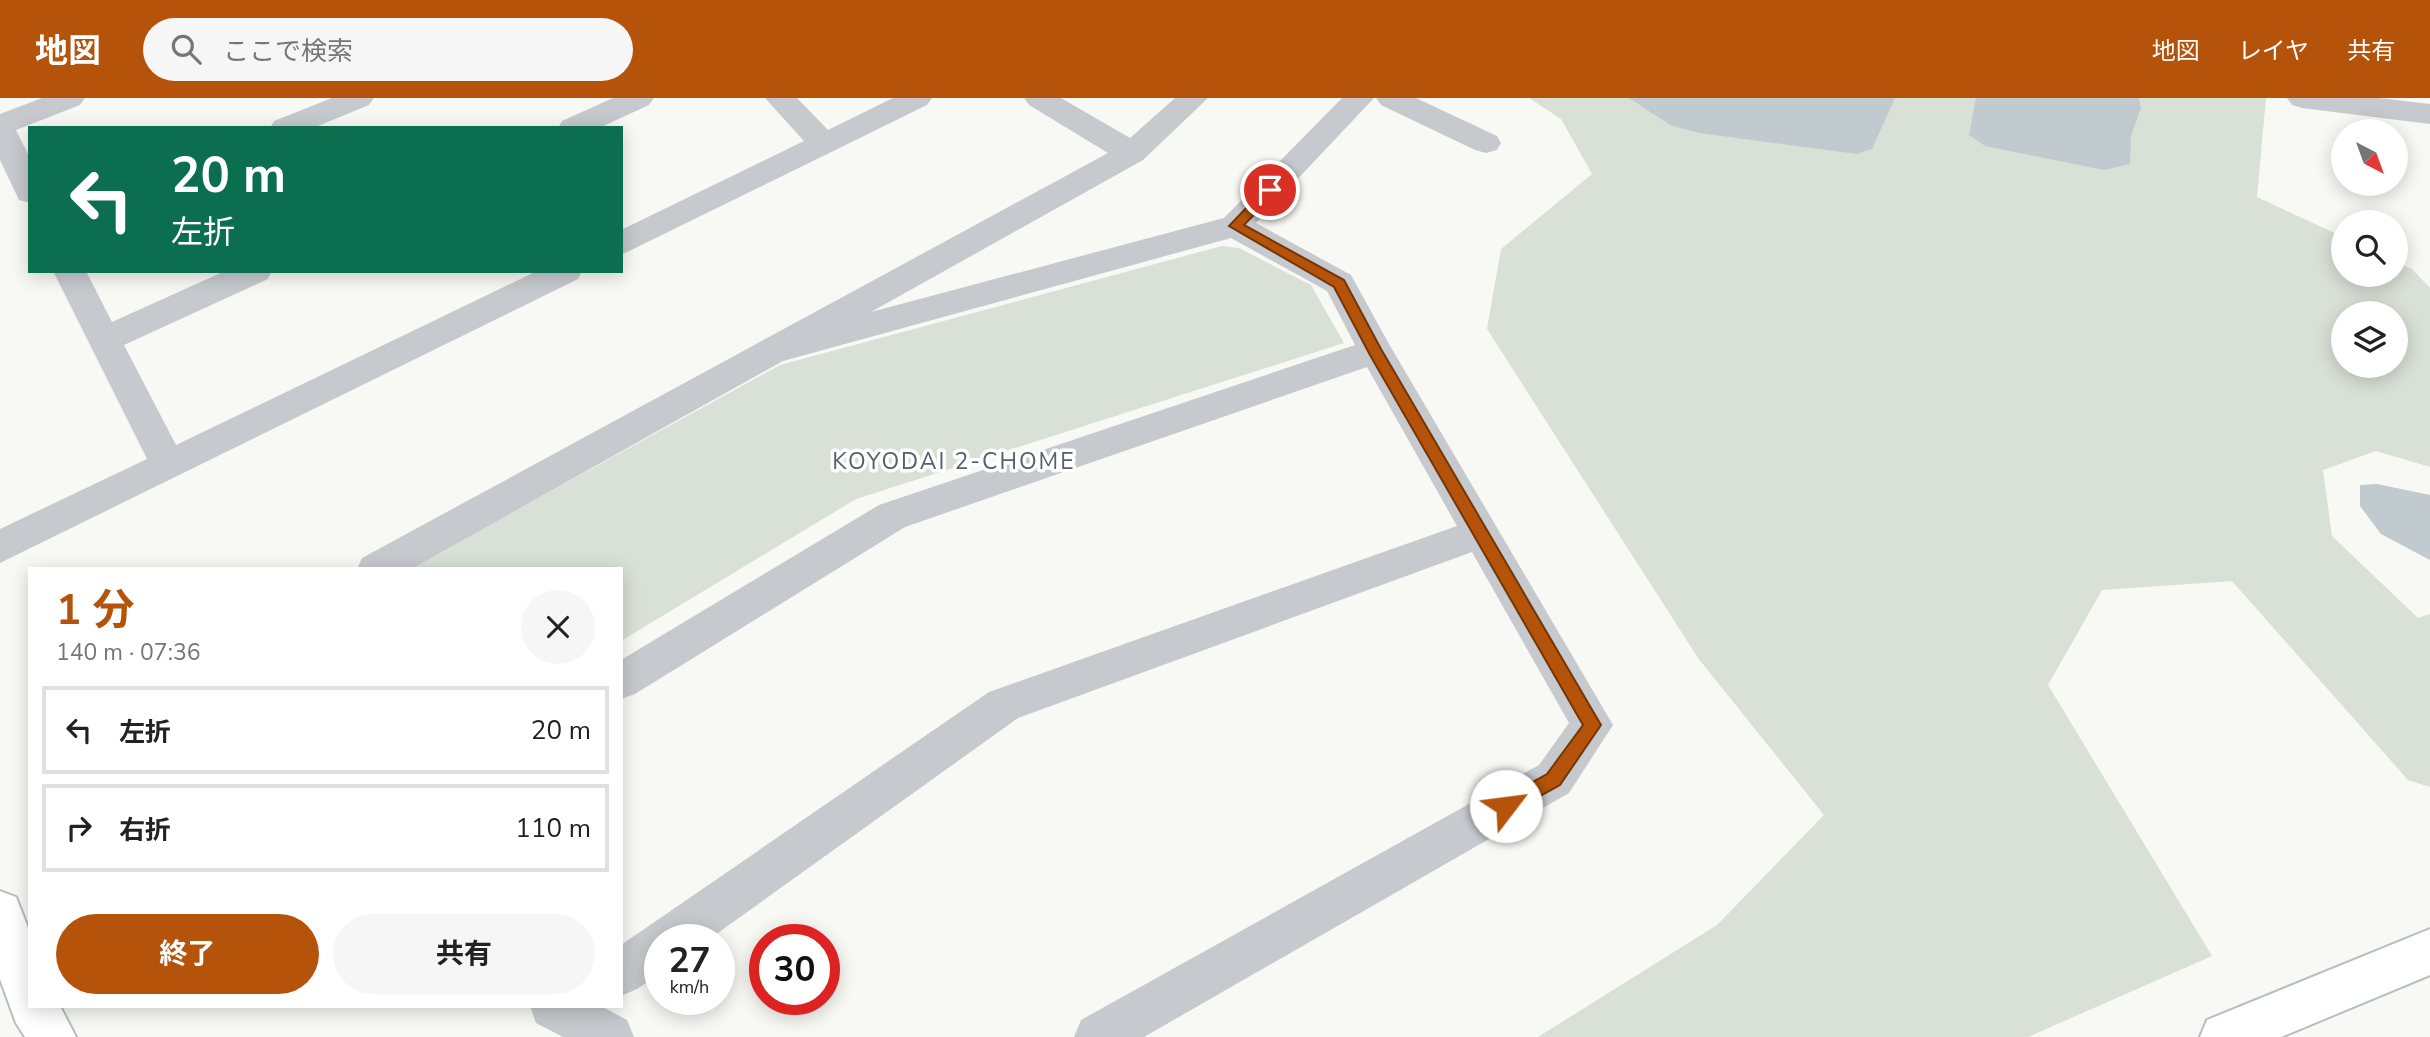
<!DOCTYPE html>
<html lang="ja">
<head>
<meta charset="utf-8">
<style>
  body { margin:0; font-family:"Nunito Sans","Noto Sans JP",sans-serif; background:#f6f6f6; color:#222; height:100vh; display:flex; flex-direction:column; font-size:26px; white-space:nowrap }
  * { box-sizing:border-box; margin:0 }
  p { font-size:23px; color:#767676 }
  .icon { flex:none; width:38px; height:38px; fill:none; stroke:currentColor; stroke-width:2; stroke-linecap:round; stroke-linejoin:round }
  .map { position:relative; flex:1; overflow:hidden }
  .details { position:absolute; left:28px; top:469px; width:595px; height:441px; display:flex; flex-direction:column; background:#fff; border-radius:0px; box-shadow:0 4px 18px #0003 }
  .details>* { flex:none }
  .hud { position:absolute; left:28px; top:28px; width:595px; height:147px; border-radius:0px; box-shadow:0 4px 18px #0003; background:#0b6e4f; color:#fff; overflow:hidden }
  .needle { width:46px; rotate:139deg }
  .tools { position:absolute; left:2331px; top:21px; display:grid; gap:14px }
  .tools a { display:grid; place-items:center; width:77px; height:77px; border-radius:50%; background:#fff; box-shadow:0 4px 18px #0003; font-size:35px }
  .speed { position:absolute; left:644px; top:826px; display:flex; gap:14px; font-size:35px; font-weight:700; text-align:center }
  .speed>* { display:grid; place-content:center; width:91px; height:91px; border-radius:50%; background:#fff; box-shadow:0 4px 18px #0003; line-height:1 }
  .speed small { font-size:18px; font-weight:400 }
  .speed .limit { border:10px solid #d22; background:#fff; color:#111 }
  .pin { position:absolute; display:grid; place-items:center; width:60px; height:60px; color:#fff; margin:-30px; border:4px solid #fff; border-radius:50%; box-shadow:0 2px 7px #0007 }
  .me { position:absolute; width:77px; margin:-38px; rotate:60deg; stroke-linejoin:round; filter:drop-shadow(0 0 5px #0008) }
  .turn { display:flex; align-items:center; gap:24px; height:147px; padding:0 28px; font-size:32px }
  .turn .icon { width:91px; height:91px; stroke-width:2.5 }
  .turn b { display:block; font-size:49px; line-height:60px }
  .round { display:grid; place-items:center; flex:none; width:74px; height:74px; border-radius:37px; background:#f6f6f6 }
  .head { display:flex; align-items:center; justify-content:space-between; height:119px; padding:0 28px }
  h1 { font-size:42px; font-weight:700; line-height:52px; color:#b45309 }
  .cta { display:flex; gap:14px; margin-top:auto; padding:14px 28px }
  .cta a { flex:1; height:80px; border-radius:42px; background:#b45309; color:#fff; font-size:28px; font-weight:700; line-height:80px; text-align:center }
  .cta a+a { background:#f6f6f6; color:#222 }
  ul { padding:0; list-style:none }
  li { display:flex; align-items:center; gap:21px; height:88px; margin:0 14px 10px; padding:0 14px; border:4px solid #e0e0e0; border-radius:0px }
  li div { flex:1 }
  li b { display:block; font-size:26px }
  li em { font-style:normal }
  header { display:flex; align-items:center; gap:42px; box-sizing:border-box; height:98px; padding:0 35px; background:#b45309; color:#fff }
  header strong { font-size:33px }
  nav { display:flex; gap:38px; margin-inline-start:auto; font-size:24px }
  .search { width:490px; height:63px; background:#f6f6f6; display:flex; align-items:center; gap:18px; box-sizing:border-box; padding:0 24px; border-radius:38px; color:#767676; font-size:26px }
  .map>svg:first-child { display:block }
  .green { fill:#d9e0d6; fill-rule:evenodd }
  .water { fill:#c0cacf }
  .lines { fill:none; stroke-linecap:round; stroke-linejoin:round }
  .secondary-casing { stroke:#b8bdc2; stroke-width:4 }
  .street { fill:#c6c9cd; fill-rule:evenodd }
  .secondary { fill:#fff; fill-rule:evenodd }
  .route { fill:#b45309; stroke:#753606; stroke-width:2 }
  .labels { text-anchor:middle; stroke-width:7; stroke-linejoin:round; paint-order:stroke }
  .neighbourhood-label { font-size:23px; letter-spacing:2px; fill:#54606c; stroke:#fff }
</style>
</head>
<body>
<header>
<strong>地図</strong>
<div class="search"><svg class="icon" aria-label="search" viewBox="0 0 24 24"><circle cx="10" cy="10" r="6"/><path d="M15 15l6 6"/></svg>ここで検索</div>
<nav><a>地図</a><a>レイヤ</a><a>共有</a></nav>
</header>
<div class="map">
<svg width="2430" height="939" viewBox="0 0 2430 939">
  <rect width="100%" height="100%" fill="#f8f8f5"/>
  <!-- green -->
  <g class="green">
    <path d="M1529,0h737l-9,99 86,40v38h53v-13l16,7 18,19v179l-54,-16 -53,19 9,66 86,82 12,-4v173l-22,-7 -176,-199 -130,9 -54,95 164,271 -184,81h-490l179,-112 107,-110 -126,-157 -211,-329 14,-80 91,-75 -31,-55zM2343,215h53v53h-53z"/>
    <polygon points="1222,148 1239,150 1311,187 1344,245 856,401 621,543 621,471 409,471 780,267"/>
  </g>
  <!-- water -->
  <g class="water">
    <polygon points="1629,0 1895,0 1872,51 1857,56 1699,35 1670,27"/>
    <polygon points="1976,0 2139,0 2141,10 2131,38 2130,66 2104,72 1985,48 1969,37"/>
    <polygon points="2377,386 2430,397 2430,462 2381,436 2360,408 2360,387"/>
  </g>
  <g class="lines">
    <!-- secondary casing -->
    <g class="secondary-casing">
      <g id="secondary">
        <polygon points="0,793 16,799 30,835 30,908 60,908 76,939 25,939 16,925 0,881"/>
        <polygon points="2430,831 2430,877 2281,939 2200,939 2207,922"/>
      </g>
    </g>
    <!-- street -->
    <g class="street">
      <polygon points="42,0 85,0 80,7 16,32 30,60 30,105 19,102 0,62 0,16"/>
      <polygon points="332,0 374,0 369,7 313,30 270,30 274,23"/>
      <polygon points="613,0 654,0 649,7 599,30 558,30 562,23"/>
      <polygon points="765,0 797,0 828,32 893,0 932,0 927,7 621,157 621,132 804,43"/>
      <polygon points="1024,0 1061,0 1130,40 1175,0 1208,0 1143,62 871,214 1224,120 1342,0 1374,0 1256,125 1351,177 1389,246 1613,627 1569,695 1144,939 1074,939 1081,922 1539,667 1569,625 1472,454 1018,620 708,842 660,842 660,876 637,891 621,898 621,847 989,594 1457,428 1367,269 905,429 635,596 621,601 621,562 879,407 1355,247 1327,193 1231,140 783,263 411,471 357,471 362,460 1108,55 1029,7"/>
      <polygon points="1376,0 1416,0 1497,38 1501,45 1497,52 1486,55 1475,52 1381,7"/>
      <polygon points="2287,0 2379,0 2430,6 2430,26 2302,10 2292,7"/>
      <polygon points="53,173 86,173 112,224 225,173 272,173 268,181 124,247 176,347 537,173 582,173 578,181 0,465 0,431 147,361"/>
      <polygon points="530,908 601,908 627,922 634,939 563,939 536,925"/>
    </g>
    <!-- secondary -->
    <use href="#secondary" class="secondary"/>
  </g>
  <!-- route -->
  <polygon class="route" points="1270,87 1277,92 1275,95 1244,127 1344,182 1381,251 1601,627 1560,687 1506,717 1499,714 1497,708 1499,703 1547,676 1583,627 1370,257 1334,189 1229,128 1266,89"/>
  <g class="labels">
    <!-- neighbourhood labels -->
    <g class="neighbourhood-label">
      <text x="954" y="371">KOYODAI 2-CHOME</text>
    </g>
  </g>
</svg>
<div class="tools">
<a><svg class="needle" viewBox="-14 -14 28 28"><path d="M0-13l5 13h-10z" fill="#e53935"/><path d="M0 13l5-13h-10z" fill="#767676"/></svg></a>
<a><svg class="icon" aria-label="search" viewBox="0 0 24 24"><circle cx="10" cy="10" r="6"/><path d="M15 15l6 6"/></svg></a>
<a><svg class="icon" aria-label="layers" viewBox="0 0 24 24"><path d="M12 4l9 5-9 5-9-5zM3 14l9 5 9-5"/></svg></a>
</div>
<div class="speed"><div>27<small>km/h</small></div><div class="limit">30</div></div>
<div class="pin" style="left:1270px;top:92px;background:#d93025"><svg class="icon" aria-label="arrive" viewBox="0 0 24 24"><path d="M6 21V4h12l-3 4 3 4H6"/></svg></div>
<svg class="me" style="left:1506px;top:708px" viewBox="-20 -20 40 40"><circle r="19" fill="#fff"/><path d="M0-13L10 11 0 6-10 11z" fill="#b45309"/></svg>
<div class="hud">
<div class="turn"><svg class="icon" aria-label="left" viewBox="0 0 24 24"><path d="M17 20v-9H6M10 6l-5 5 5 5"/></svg><div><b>20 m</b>左折</div></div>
</div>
<section class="details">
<div class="head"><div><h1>1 分</h1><p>140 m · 07:36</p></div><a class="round"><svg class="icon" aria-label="close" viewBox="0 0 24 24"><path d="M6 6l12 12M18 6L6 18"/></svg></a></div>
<ul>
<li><svg class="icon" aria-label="left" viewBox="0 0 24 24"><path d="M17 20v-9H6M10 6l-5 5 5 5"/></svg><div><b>左折</b></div><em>20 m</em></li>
<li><svg class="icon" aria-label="right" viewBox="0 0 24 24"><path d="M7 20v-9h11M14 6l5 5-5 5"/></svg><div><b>右折</b></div><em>110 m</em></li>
</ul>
<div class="cta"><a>終了</a><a>共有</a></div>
</section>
</div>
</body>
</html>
